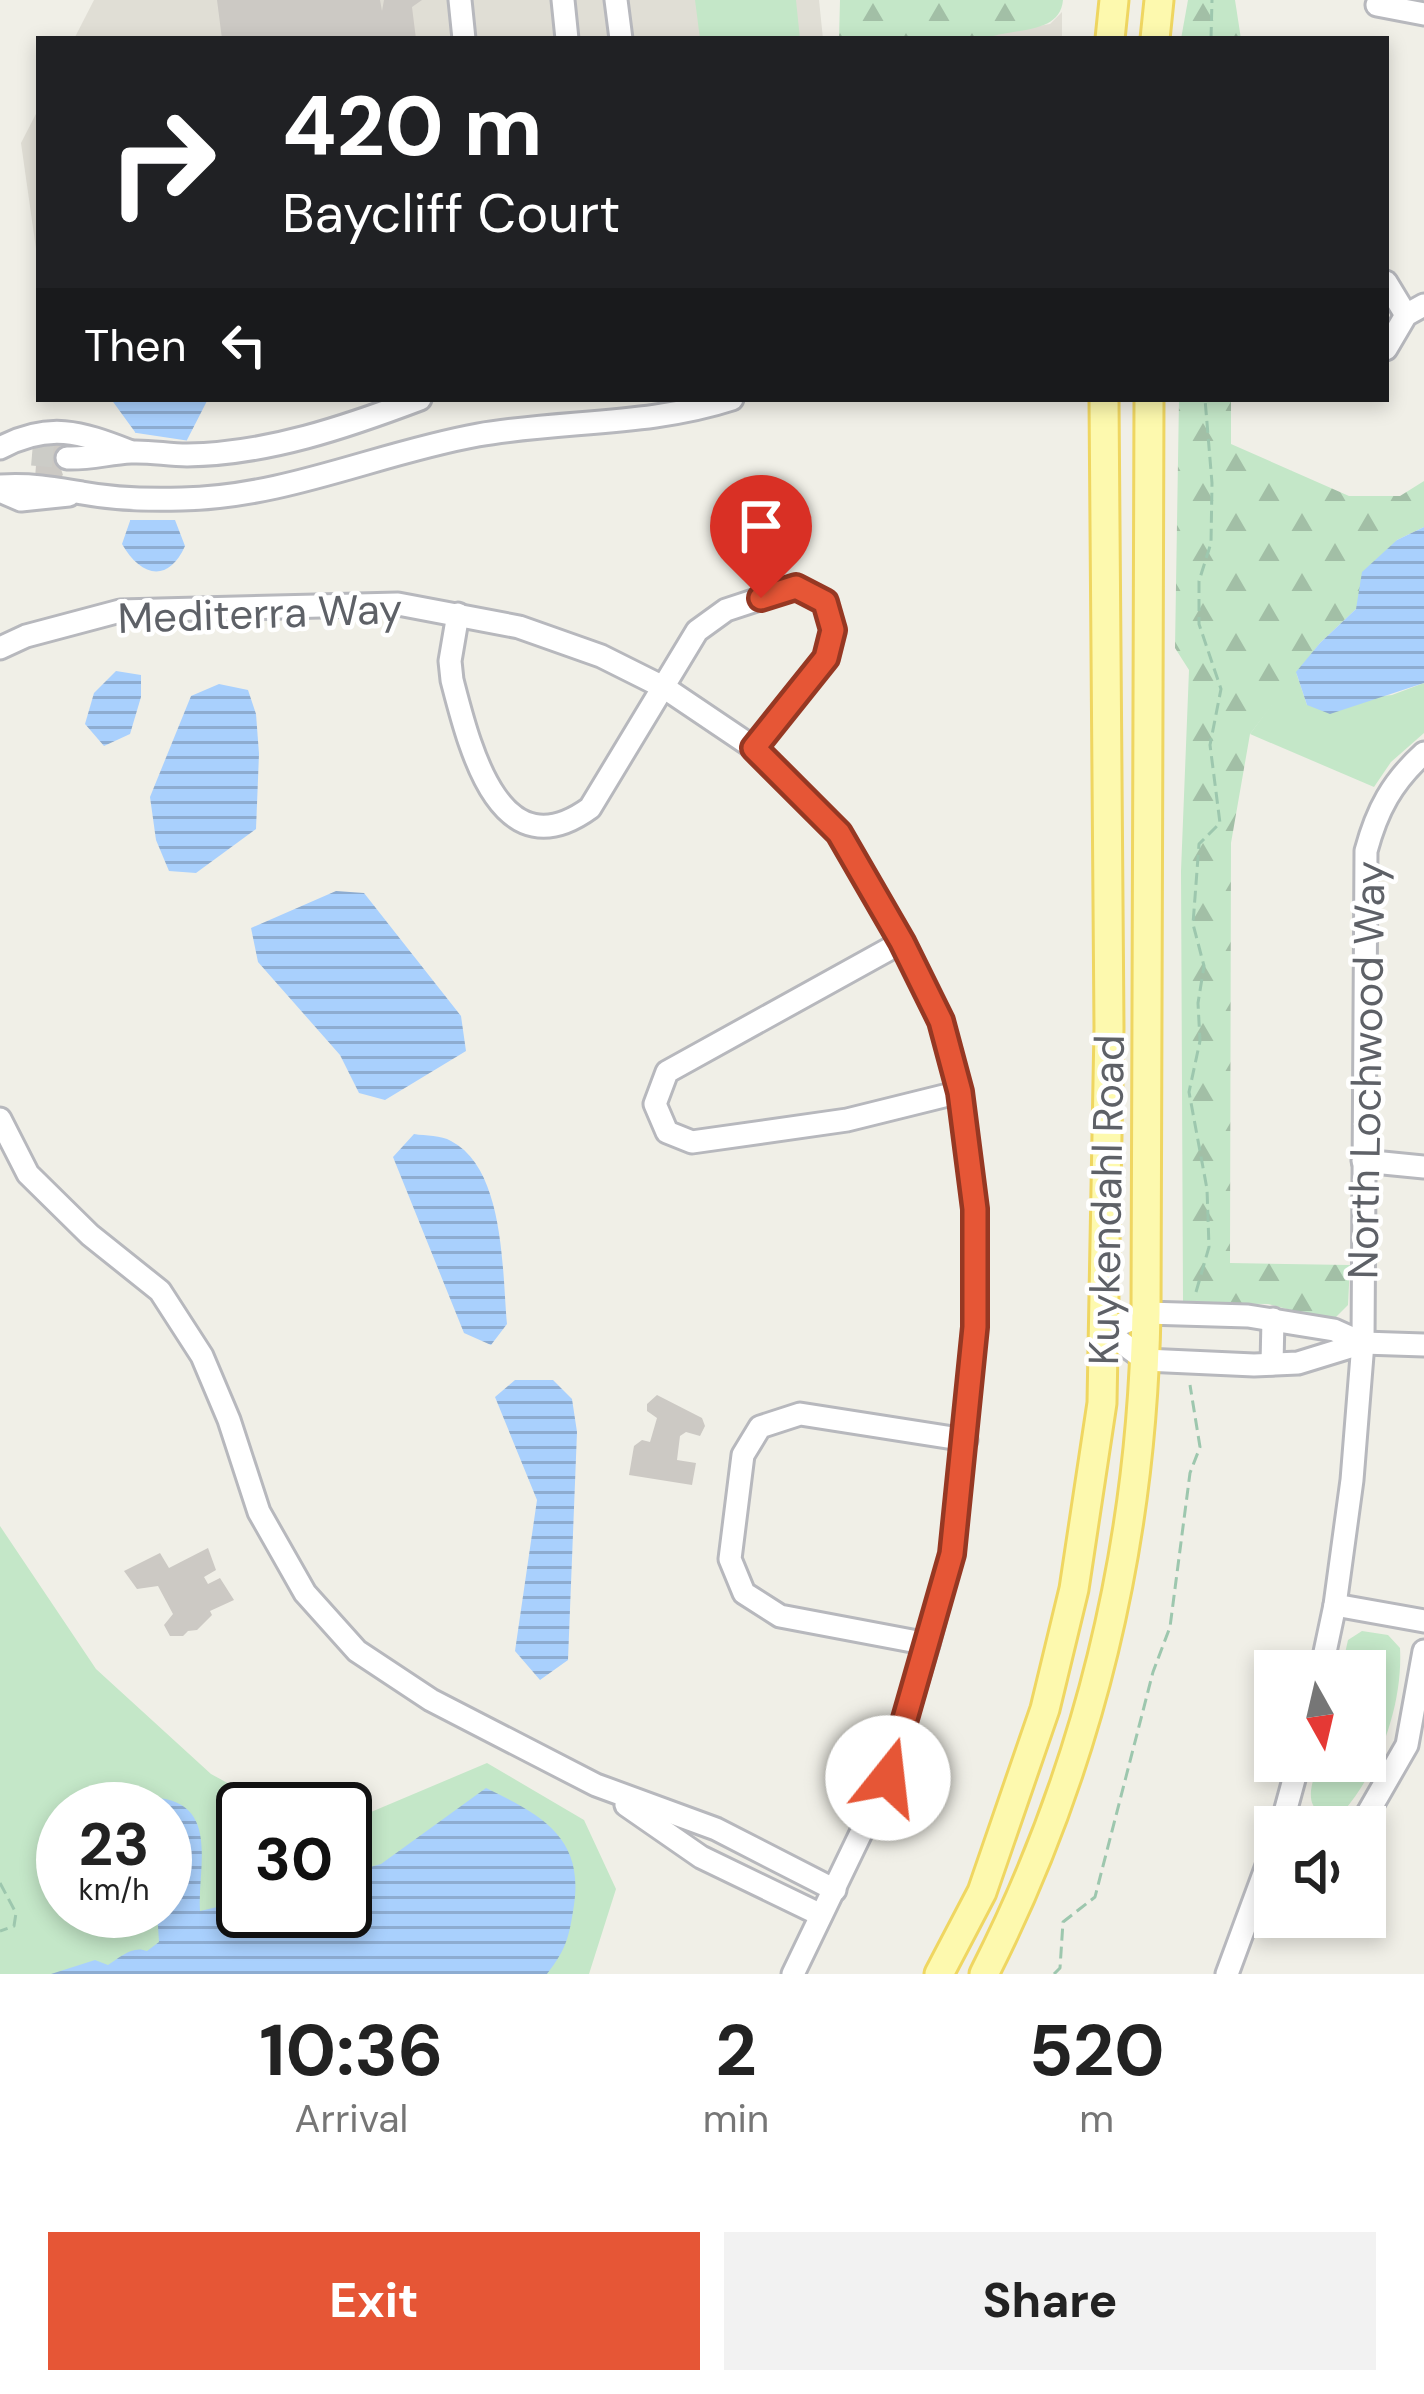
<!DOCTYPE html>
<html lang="en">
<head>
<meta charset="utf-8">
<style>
  body { margin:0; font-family:"DM Sans",sans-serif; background:#f2f2f2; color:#222; height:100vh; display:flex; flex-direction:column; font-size:45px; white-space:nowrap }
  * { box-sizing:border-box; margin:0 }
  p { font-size:39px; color:#767676 }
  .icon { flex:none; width:66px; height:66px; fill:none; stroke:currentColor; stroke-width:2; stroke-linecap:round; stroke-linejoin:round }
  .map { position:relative; height:1974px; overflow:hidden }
  .side { display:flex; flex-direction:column; background:#fff; flex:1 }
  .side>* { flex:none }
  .guide { position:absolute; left:36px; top:36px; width:1353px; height:366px; border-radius:0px; box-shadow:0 6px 18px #0003; background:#202124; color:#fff; overflow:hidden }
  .needle { width:78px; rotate:172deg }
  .tools { position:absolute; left:1254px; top:1650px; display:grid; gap:24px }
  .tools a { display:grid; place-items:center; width:132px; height:132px; border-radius:0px; background:#fff; box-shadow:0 6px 18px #0003; font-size:60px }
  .speed { position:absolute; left:36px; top:1782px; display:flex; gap:24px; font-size:60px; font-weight:700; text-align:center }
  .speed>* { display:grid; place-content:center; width:156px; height:156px; border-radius:50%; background:#fff; box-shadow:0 6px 18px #0003; line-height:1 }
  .speed small { font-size:30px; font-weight:400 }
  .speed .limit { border:6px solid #111; border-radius:18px; background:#fff; color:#111 }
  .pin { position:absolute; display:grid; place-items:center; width:102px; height:102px; color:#fff; margin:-123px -51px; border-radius:50% 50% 50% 0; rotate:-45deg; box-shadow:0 0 12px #0007 }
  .pin .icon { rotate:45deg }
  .me { position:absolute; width:132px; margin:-66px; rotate:16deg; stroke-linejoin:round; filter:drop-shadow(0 0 9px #0008) }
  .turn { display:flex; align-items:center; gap:42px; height:252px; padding:0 48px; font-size:54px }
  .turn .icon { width:156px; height:156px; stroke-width:2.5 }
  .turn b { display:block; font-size:84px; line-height:102px }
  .then { display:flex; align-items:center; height:114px; padding:0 48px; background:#0003; gap:24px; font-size:45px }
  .eta { display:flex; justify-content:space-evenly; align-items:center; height:204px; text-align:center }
  .eta b { font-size:72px; font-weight:700; line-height:84px }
  .action { display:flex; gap:24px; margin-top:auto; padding:24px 48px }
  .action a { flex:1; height:138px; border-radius:0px; background:#e65636; color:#fff; font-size:48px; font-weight:700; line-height:138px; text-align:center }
  .action a+a { background:#f2f2f2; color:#222 }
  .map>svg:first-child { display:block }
  .education { fill:#e0ded5 }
  .grass { fill:#c4e7c8; fill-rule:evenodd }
  .forest { fill:url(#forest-firs) }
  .water { fill:url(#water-rules) }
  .pier { fill:#f0efe7 }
  .building { fill:#ccc9c4 }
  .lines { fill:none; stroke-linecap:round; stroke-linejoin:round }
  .minor-tunnel { stroke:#ccccc7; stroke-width:21; stroke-dasharray:21 10; stroke-linecap:butt }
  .minor-casing { stroke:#b7b8bd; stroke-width:27 }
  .major-casing { stroke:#efd661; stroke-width:33 }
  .path { stroke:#9dc7ae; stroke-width:3; stroke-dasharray:12 6; stroke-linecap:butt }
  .minor { stroke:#fff; stroke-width:21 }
  .major { stroke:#fdf9ae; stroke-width:27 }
  .route-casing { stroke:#963823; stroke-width:30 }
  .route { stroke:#e65636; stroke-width:21 }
  .labels { text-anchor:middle; stroke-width:9; stroke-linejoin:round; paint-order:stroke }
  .street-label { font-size:42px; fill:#5e6167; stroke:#fff }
</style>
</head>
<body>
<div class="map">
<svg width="1424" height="1974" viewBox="0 0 1424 1974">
  <defs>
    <pattern id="forest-firs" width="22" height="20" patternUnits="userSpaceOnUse" patternTransform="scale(3)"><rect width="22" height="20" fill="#c4e7c8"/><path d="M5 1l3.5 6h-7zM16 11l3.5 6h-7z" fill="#a2bfa6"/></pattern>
    <pattern id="water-rules" width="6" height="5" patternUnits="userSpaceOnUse" patternTransform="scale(3)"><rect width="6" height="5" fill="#a9d0fd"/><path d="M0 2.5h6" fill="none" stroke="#8dacd1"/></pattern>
  </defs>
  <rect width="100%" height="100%" fill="#f0efe7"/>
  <!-- education -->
  <g class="education">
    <polygon points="94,0 819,0 823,39 74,39"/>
    <polygon points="1062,12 1062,39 985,39 998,33 1050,24"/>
    <polygon points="39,108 39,270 21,143"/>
  </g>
  <!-- grass -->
  <g class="grass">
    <polygon points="695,0 796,0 800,39 700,39"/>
    <polygon points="1296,672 1307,705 1392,695 1424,683 1424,733 1391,762 1374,787 1250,734"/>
    <path d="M0,1526l96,143 115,105 64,35h-32v102h102v-88l142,-60 97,57 32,69 -27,85h-589zM63,1809h102v102h-102z"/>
    <path d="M1362,1631l26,4 12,13c3,57 -21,123 -58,165l-16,4c-25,-12 -13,-35 -7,-56h46v-90h-24l7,-31z"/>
  </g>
  <!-- forest -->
  <g class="forest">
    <path d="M840,0h223c-3,36 -52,27 -78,39h-146z"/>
    <polygon points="1188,0 1235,0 1241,39 1181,39"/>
    <polygon points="1179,399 1231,399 1231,444 1349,496 1400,496 1424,481 1424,527 1397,540 1356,609 1320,643 1250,734 1231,843 1230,1263 1350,1265 1348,1305 1332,1321 1268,1304 1183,1303 1181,871 1189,670 1175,648"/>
  </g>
  <!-- water -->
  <g class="water">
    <path d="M111,399h97l-21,41 -12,80 10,26c-17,38 -45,30 -63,-2l8,-23 5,-89z"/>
    <polygon points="1424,527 1424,683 1330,714 1307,705 1296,672 1320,643 1356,609 1362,572 1397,540"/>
    <polygon points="116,671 141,675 141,697 130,734 104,746 85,724 94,693"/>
    <polygon points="219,684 248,690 256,714 259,754 256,829 196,873 169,871 156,840 150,797 191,696"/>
    <polygon points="336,891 364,893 461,1016 466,1051 385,1100 359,1093 340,1055 258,962 251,928"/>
    <path d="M414,1134c12,2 27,1 37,7 54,28 51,130 56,183l-16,21 -27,-12 -71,-176z"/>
    <polygon points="515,1380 553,1380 572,1399 577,1432 568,1660 540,1680 515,1651 537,1500 495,1397"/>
    <path d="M486,1788c55,27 98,49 88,117 -5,32 -7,43 -27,69h-496l44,-14 13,5c12,-8 25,-20 39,-14l12,-9 -2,-31h8v-102l-12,-3 6,-8c61,7 38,72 41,113l43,-10v10h102v-37l36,-10z"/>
  </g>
  <!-- pier -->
  <polygon class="pier" points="130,432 190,441 180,520 127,520"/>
  <!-- building -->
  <g class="building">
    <polygon points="217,0 380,0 382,11 384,0 422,0 412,7 416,39 222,39"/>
    <polygon points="38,440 61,441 59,463 63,475 57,480 35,478"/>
    <polygon points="657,1395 702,1418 705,1426 700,1436 686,1432 680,1436 677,1460 696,1463 692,1485 629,1475 634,1446 642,1440 650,1442 657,1418 647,1411 647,1404"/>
    <polygon points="208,1548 216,1570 204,1577 208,1584 220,1578 234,1600 210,1611 212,1615 197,1630 188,1631 183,1636 170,1636 164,1625 173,1614 158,1586 137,1589 124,1571 160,1553 169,1568"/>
  </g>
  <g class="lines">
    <!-- minor-tunnel -->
    <polyline class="minor-tunnel" points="32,455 67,458"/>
    <!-- minor casing -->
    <g class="minor-casing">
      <g id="minor">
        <polyline points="460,0 464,39"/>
        <polyline points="563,0 567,39"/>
        <polyline points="616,0 621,39"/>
        <polyline points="1377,5 1424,14"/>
        <polyline points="1386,282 1406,315"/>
        <polyline points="1386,349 1406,315 1424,305"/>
        <path d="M0,448c49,-26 80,-16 129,3"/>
        <path d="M67,458c23,1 42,-5 64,-6 19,-1 37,3 56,3 80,-1 159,-28 233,-56"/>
        <path d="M0,486c30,-2 53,2 82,7 32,6 68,7 100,6 104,-2 196,-46 296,-64 85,-15 171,-9 254,-36"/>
        <polyline points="0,491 21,500 69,495"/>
        <path d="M458,614l-8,47 2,19c17,65 47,194 138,128l107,-177 29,-21 70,-23 29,16 8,27 -7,28 -72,90"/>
        <polyline points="0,648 26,636 120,611 398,604 519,627 601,656 665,688 754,748 839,833 902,942 941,1021 960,1092 975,1209 975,1327 952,1554 928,1644 888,1777 793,1974"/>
        <polyline points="902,942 667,1072 655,1104 667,1132 692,1142 847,1120 960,1092"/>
        <polyline points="0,1119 28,1174 90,1235 160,1291 202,1356 229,1420 259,1512 305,1593 357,1651 431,1700 596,1785 716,1829 835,1890"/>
        <polyline points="1363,1161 1424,1167"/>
        <polyline points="1363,1343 1334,1330 1248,1316 1146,1313 1106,1331 1145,1360 1254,1365 1298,1363 1363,1343 1424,1345"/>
        <polyline points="1272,1364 1273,1319"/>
        <polyline points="1335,1605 1424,1621"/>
        <polyline points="928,1644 780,1616 744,1593 730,1559 743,1455 760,1427 800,1414 966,1440"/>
        <path d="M1321,1671l14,-66 17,-125 11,-137 3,-492c11,-41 26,-69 58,-98"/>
        <polyline points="626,1805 701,1857 821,1915"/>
        <polyline points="1281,1827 1299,1761"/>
        <polyline points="1354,1827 1365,1818 1407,1745 1424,1651"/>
        <polyline points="1227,1974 1275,1844"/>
      </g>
    </g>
    <!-- major casing -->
    <g class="major-casing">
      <g id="major">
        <polyline points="1110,39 1114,0"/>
        <polyline points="1155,39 1159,0"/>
        <polyline points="939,1974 982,1892 1045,1709 1074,1589 1102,1403 1109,1028 1104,399"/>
        <path d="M984,1974c105,-207 158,-429 162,-661l3,-914"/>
      </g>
    </g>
    <!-- path -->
    <g class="path">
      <polyline points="1211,39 1212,0"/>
      <polyline points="1196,1292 1209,1247 1207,1189 1189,1092 1200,1041 1198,1003 1204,966 1193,924 1199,844 1220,823 1210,745 1221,689 1199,624 1199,581 1211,543 1212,483 1205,399"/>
      <polyline points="0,1883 16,1913 14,1926 0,1931"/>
      <polyline points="1054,1974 1060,1968 1063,1922 1095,1897 1153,1672 1170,1627 1190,1473 1200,1447 1190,1385"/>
    </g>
    <!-- minor -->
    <use href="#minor" class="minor"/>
    <!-- major -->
    <use href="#major" class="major"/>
  </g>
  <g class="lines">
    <!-- route casing -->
    <g class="route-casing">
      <polyline id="route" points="761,598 796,587 825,602 833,630 826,658 754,748 839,833 902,942 941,1021 960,1092 975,1209 975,1327 952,1554 888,1778"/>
    </g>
    <!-- route -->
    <use href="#route" class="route"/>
  </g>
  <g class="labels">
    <!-- street labels -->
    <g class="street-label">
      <text transform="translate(260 613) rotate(-2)" y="15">Mediterra Way</text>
      <text transform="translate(1366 1070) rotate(-89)" y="15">North Lochwood Way</text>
      <text transform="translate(1106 1200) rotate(-89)" y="15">Kuykendahl Road</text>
    </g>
  </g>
</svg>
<div class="tools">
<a><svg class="needle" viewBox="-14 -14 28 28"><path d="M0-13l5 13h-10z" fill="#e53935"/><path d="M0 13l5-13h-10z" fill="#767676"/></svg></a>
<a><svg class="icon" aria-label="sound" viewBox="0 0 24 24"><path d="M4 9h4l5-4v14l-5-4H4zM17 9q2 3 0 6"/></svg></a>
</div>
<div class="speed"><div>23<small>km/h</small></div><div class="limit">30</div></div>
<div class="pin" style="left:761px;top:598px;background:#d93025"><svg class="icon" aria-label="arrive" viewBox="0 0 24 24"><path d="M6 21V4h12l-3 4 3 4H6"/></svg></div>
<svg class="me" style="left:888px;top:1778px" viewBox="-20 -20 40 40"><circle r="19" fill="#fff"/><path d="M0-13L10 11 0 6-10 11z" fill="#e65636"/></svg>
<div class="guide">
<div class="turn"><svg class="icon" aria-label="right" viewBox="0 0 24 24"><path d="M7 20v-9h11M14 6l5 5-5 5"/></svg><div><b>420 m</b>Baycliff Court</div></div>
<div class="then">Then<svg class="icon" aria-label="left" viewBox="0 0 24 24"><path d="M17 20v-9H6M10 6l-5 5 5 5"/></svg></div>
</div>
</div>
<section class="side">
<div class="eta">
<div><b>10:36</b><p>Arrival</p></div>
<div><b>2</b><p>min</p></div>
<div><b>520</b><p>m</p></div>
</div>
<div class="action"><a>Exit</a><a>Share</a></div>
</section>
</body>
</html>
